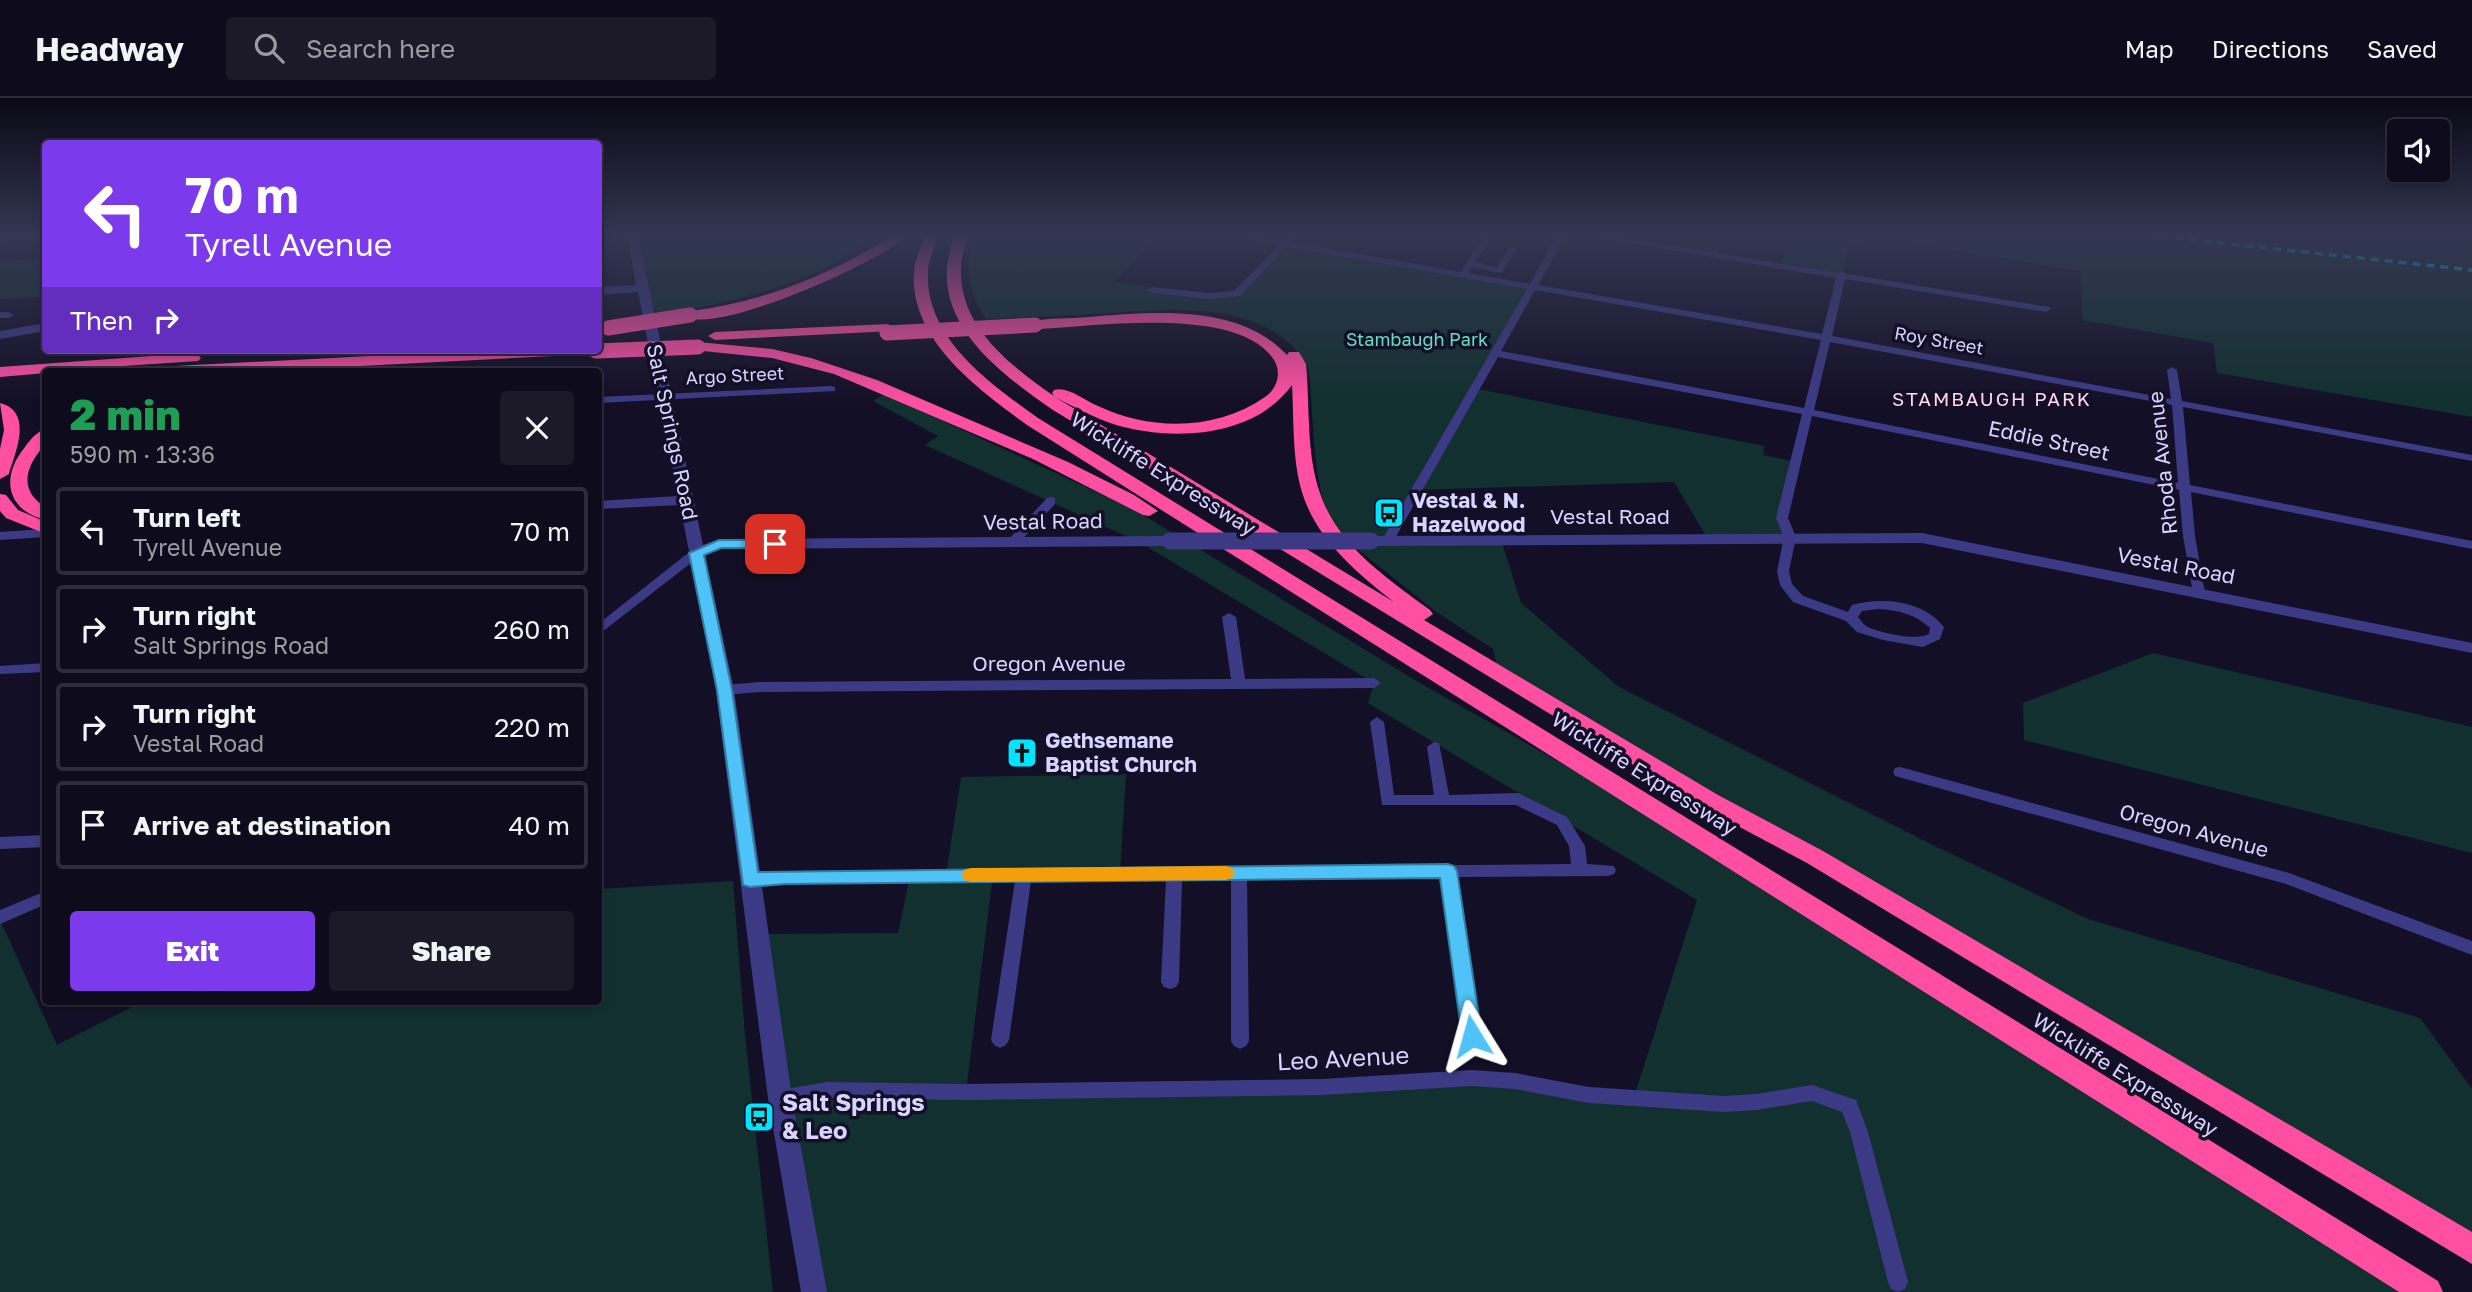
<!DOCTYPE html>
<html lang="en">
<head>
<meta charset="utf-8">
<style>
  body { margin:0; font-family:"Golos Text",sans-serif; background:#1c1929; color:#f1f3f6; height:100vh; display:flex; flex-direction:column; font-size:26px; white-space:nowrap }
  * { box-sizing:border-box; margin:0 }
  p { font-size:23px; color:#9b9ba3 }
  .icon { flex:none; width:38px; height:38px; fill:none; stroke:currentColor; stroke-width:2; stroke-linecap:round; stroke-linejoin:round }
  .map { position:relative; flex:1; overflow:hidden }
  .sheet { position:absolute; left:42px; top:270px; width:560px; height:637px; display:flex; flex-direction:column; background:#0e0b1c; border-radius:7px; box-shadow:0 4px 10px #0003,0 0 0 2px #2e2b3b }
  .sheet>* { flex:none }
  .hud { position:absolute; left:42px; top:42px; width:560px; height:214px; border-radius:7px; box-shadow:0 4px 10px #0003,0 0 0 2px #2e2b3b; background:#7c3aed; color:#fff; overflow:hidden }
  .tools { position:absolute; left:2387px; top:21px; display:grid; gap:14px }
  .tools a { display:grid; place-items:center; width:63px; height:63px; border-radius:7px; background:#0e0b1c; box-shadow:0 4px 10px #0003,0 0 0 2px #2e2b3b; font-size:35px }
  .pin { position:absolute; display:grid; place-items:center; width:60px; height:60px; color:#fff; margin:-30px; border-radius:14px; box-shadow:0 4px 10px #0006 }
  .me { position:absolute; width:77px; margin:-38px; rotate:352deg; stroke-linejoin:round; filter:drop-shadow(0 0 5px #0008) }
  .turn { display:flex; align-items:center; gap:24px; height:147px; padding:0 28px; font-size:32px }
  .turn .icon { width:91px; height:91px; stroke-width:2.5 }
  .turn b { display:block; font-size:49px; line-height:60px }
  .then { display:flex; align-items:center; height:66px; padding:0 28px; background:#0003; gap:14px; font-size:26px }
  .round { display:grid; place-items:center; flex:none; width:74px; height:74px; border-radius:7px; background:#1c1929 }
  .summary { display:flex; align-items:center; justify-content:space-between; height:119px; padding:0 28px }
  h1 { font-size:42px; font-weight:800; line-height:52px; color:#1e9e55 }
  .cta { display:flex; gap:14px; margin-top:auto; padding:14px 28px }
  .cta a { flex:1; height:80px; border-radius:7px; background:#7c3aed; color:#fff; font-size:28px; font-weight:800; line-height:80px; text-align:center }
  .cta a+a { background:#1c1929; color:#f1f3f6 }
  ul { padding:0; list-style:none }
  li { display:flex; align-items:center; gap:21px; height:88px; margin:0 14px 10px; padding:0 14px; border:4px solid #2e2b3b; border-radius:7px }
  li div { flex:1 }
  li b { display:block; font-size:26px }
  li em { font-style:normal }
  header { display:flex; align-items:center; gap:42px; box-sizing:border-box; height:98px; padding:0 35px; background:#0e0b1c; border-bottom:2px solid #2e2b3b }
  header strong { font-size:33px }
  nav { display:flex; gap:38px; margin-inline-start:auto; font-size:24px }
  .search { width:490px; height:63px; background:#1c1929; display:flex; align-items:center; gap:18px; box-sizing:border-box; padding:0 24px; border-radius:7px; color:#9b9ba3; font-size:26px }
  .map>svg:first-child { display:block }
  .green { fill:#12302f }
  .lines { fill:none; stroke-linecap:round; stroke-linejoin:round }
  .minor { fill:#3d3a85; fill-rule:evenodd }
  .tertiary { fill:#3d3a85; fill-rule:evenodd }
  .motorway { fill:#ff4fa3; fill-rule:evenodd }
  .rail { stroke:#00e5ff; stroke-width:3.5; stroke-dasharray:8 6; stroke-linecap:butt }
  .tertiary-bridge { stroke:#3d3a85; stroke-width:17 }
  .motorway-bridge { stroke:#ff4fa3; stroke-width:15 }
  .route { fill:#4fc3f7; stroke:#337fa1; stroke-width:2 }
  .slow { fill:#f59e0b }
  .labels { text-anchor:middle; stroke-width:7; stroke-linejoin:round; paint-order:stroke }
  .far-park-label { font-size:18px; fill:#5fe0c0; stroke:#130f26 }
  .far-street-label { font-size:18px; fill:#d9d4ff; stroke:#130f26 }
  .far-neighbourhood-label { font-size:19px; letter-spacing:2px; fill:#ffd6f0; stroke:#130f26 }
  .street-label { font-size:21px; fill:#d9d4ff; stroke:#130f26 }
  .poi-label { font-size:21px; font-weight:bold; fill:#d9d4ff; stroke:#130f26; text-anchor:start }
  .near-street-label { font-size:24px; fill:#d9d4ff; stroke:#130f26 }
  .near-poi-label { font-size:24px; font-weight:bold; fill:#d9d4ff; stroke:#130f26; text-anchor:start }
</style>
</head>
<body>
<header>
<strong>Headway</strong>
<div class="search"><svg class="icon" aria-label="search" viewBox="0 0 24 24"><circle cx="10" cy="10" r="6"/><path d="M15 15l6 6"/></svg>Search here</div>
<nav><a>Map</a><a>Directions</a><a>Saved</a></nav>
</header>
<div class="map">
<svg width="2472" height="1194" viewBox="0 0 2472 1194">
  <rect width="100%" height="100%" fill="#130f26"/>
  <!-- green -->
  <g class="green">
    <path d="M632,137h236c-35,47 -152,70 -208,80l-14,-15z"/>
    <path d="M973,137h148l32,6 -39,41 95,14 28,-2 48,-49 246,41 -58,102 291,58 -1,9 33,7 -14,56 8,19 -83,1 -33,-56 -258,8 -28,50 113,-1 20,64 98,84 314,158 155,74 332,99 52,71v160l-974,-576 -5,-24 -58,-38 -78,-62 17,-1c-9,-4 -21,-7 -30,-13 -35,-23 -29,-130 -36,-169 -44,-71 -143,-56 -214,-52 -36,2 -72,3 -108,5 -18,-25 -22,-55 -13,-84z"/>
    <polygon points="1631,137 1726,137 1716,157 1627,144"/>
    <polygon points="1760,137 2472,137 2472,319 2217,275 2213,245 2082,222 2081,173 1873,139 1848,151 1842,176 1781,167 1787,142"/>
    <polygon points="45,161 45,199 0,201 0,163"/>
    <polygon points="885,296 1135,412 1420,585 1755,775 2427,1194 814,1194 757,836 898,835 910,778 946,777 961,679 1126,676 1120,776 993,777 966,994 1452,981 1634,999 1697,802 1368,605 1374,585 1139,444 925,347 938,338 873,303"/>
    <polygon points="2153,555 2472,629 2472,755 2024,642 2023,605"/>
    <polygon points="733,783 745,937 773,1194 0,1194 0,822 57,947 144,903 598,903 599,791"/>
  </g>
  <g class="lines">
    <!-- minor -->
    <g class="minor">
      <polygon points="0,137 46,137 46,141 0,143"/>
      <path d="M1230,137h21l32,6 6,-6h9l-6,7 169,30 23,-37h9l-18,27 22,5 12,-19h6l1,2 -14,22 -3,1 -27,-6 -4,6 62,11 27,-49h9l-28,50 284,49 14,-56 -254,-43h22l234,38 4,-2 5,3 202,33 2,2 -5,3 -201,-33 -13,57 339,63 -4,-29 5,-3 5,3 5,31 290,54v6l-289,-54 7,78 282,56v8l-281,-57 4,44 10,57 -6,4 -6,-4 -10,-57 -4,-46 -367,-74 -24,102 8,19 -7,34 3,13 11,12 45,16 4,-7c31,-8 70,-5 92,22l-4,12 -17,8 -40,-7 -26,-8 -11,-11 -53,-19 -13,-17 -3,-14 7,-34 -8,-19 26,-104 -304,-57 -104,183 -2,3h-8l-2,-3 145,-251 -240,-42 -47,49 -31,3 -56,-6 -5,-3 5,-3 56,6 25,-2 45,-46zM1535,192l286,50 -17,68 -303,-57zM1830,244l342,63 6,78 -364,-73zM1878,511c20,1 37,5 52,19l-1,6c-12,7 -50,-1 -63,-8 -3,-2 -5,-6 -8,-9l4,-6z"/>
      <polygon points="0,214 9,214 14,217 9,220 0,220"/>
      <polygon points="831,288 835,289 835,293 598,305 598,299"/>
      <polygon points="1051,399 1055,400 1055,406 1016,448 1008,448 1006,445 1008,442 1047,400"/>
      <polygon points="46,431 46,439 0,442 0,434"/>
      <polygon points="696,451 700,452 702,455 700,458 598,537 598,526 692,452"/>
      <polygon points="1229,515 1236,519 1245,581 1374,580 1381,585 1374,590 759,594 725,597 718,592 725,587 759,584 1231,581 1222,519"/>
      <polygon points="46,565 46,574 0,576 0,568"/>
      <polygon points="1377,619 1384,624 1394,697 1434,697 1427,649 1434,644 1439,645 1449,697 1518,695 1567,719 1585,748 1587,766 1614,768 1616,772 1614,776 1608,778 1457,779 1481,938 1478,943 1472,946 1466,943 1463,938 1441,780 1247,781 1249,943 1246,948 1240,951 1234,948 1231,943 1231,781 1182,782 1179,884 1176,889 1170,891 1164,889 1161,884 1166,782 1031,783 1009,942 1006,947 1000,950 994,947 991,942 1015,783 785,785 749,788 743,786 741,782 743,778 749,776 785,773 1571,766 1569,748 1557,727 1516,707 1382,707 1370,624"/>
      <polygon points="1900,669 2289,775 2472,843 2472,857 2286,786 1895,678 1893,674 1895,670"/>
      <polygon points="46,737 46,749 0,751 0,739"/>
      <polygon points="46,793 46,806 0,826 0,812"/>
      <polygon points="1472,972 1515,975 1589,989 1724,998 1756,996 1812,987 1856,1002 1868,1034 1908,1184 1905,1191 1898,1194 1891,1191 1888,1184 1850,1034 1842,1014 1812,1003 1756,1012 1724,1014 1589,1005 1515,991 1472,988 1322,997 965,1002 827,1000 780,1008 773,1006 771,1000 773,994 780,992 827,984 965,986 1322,981"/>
    </g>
    <!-- tertiary -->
    <g class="tertiary">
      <polygon points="627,137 638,137 703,447 719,441 1170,438 1178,443 1170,448 721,451 705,457 734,592 792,1000 827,1194 801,1194 768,1000 716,592 680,407 598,411 598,403 678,398 638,194 598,197 598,189 636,187"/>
      <polygon points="46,225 46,233 0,241 0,233"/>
      <polygon points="1922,435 2472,545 2472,555 1922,445 1371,448 1363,443 1371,438"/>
    </g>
    <!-- motorway -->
    <g class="motorway">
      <path d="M893,137h15c-25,26 -199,104 -225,80l7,-4c73,-9 141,-36 203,-76z"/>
      <path d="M925,137h13c-3,12 -10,25 -10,37 -3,67 62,111 110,146l1400,863 5,11h-44l-1372,-867c-49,-36 -118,-85 -113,-154 1,-12 7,-24 11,-36z"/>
      <path d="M954,137h14c-3,11 -7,22 -7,33 -3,58 50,98 93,128l-2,-3 2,-3c14,-4 31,11 44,16 53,25 118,25 167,-9 12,-8 17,-24 9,-37 -35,-56 -182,-33 -239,-31l-7,-4 2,-3c18,-5 40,-3 59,-5 64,-5 149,-14 198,38l2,-3h10l7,12c4,42 0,89 14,129 17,52 68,86 110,117l3,4 -9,6 294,175 105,56 649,381v32l-665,-401 -105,-56 -649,-397c-47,-33 -111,-78 -106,-143 1,-10 5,-22 7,-32zM1292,287c2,35 0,74 10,107 14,47 55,81 92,110l-339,-205c19,10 38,20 58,27 58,18 141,14 179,-39z"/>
      <polygon points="888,226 895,230 893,233 715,242 708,238 715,234"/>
      <polygon points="698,244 772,251 811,260 877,282 1068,364 1134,397 1158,413 1149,418 1143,417 1033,361 834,276 772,260 693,252 690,249 693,246"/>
      <polygon points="486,252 580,252 572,257 263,273 167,273 175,268"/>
      <polygon points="193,255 198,257 201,260 198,263 46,273 46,275 0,279 0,269"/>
      <path d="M0,305c34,9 15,50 9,71l-9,5v-30l4,-19z"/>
      <path d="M46,331v15c-20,20 -29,47 0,63v13c-41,-10 -45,-44 -21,-73 5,-7 11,-15 21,-18z"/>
      <polygon points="0,396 6,397 18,412 46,424 46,436 6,420 0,413"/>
    </g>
    <!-- rail -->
    <polyline class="rail" points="2148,137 2472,172"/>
    <!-- tertiary-bridge -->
    <polyline class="tertiary-bridge" points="1170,443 1371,443"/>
    <!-- motorway-bridge -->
    <g class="motorway-bridge">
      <polyline points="608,230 690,217"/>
      <polyline points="887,235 1035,227"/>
      <polyline points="596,253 698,249"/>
    </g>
  </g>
  <!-- sky -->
  <linearGradient id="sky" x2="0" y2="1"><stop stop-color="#0a0815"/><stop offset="0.45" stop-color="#333752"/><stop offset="1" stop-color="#333752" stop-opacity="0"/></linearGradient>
  <rect width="2472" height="304" fill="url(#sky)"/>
  <!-- route -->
  <polygon class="route" points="719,442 775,442 782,446 775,450 721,450 704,457 732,592 758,774 1448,766 1454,768 1457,773 1482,938 1479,944 1472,946 1465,944 1462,938 1440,780 785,786 750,789 743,787 717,592 689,455"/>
  <!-- slow -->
  <polygon class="slow" points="1226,768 1232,770 1235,775 1232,780 1226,782 971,784 964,782 962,777 964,772 971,770"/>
  <!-- icons -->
  <defs>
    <g id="bus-square" transform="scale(1.575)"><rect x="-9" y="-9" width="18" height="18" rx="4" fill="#00e5ff" stroke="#130f26"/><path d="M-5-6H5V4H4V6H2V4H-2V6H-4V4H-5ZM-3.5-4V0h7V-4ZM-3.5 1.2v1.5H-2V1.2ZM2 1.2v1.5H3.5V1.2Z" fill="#111"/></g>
    <g id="church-square" transform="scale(1.575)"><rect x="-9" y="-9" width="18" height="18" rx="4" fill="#00e5ff" stroke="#130f26"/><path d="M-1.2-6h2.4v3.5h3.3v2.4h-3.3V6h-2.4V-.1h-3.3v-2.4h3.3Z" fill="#111"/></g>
  </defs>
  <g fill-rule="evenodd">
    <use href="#bus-square" x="1389" y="415"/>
    <use href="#church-square" x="1022" y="655"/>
    <use href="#bus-square" x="759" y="1019"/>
  </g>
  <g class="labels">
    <!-- far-park labels -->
    <g class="far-park-label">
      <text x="1417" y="248">Stambaugh Park</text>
    </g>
    <!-- far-street labels -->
    <g class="far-street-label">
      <text transform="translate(1939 243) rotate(10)" y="6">Roy Street</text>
      <text transform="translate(735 278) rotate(-3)" y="6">Argo Street</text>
    </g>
    <!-- far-neighbourhood labels -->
    <g class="far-neighbourhood-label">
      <text x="1992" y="308">STAMBAUGH PARK</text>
    </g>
    <!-- street labels -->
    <g class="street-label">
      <text transform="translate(672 334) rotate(78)" y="7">Salt Springs Road</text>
      <text transform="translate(2049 343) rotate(12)" y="7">Eddie Street</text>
      <text transform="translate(2163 365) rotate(-96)" y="7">Rhoda Avenue</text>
      <text transform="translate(1163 376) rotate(32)" y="7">Wickliffe Expressway</text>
      <text x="1610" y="426">Vestal Road</text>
      <text transform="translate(1043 424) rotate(-1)" y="7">Vestal Road</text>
      <text transform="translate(2176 468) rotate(11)" y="7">Vestal Road</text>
      <text x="1049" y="573">Oregon Avenue</text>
      <text transform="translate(1644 676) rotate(32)" y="7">Wickliffe Expressway</text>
      <text transform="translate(2194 733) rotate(15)" y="7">Oregon Avenue</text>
      <text transform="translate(2125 977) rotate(32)" y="7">Wickliffe Expressway</text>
    </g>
    <!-- poi labels -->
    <g class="poi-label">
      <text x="1412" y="410">Vestal &amp; N.<tspan x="1412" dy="24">Hazelwood</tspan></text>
      <text x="1045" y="650">Gethsemane<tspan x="1045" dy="24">Baptist Church</tspan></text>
    </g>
    <!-- near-street labels -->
    <g class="near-street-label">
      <text transform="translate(1343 961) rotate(-3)" y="8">Leo Avenue</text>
    </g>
    <!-- near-poi labels -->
    <g class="near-poi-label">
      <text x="782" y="1013">Salt Springs<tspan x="782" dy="28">&amp; Leo</tspan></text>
    </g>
  </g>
</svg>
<div class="tools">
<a><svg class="icon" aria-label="sound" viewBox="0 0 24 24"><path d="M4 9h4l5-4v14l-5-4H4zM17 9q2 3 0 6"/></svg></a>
</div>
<div class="pin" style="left:775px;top:446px;background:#d93025"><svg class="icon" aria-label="arrive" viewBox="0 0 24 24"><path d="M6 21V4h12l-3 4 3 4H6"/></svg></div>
<svg class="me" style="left:1472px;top:938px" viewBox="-20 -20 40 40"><path d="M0-17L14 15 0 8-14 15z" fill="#4fc3f7" stroke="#fff" stroke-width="4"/></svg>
<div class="hud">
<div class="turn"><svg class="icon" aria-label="left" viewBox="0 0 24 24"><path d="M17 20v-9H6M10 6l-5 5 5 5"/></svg><div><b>70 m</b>Tyrell Avenue</div></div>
<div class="then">Then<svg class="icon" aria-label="right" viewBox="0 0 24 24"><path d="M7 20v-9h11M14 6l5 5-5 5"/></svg></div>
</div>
<section class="sheet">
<div class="summary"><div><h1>2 min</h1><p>590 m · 13:36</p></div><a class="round"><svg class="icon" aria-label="close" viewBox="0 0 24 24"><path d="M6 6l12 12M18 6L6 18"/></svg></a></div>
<ul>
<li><svg class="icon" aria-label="left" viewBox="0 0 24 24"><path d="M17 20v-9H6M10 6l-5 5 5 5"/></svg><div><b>Turn left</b><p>Tyrell Avenue</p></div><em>70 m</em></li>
<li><svg class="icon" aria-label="right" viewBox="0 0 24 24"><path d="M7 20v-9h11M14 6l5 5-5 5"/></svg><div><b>Turn right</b><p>Salt Springs Road</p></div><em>260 m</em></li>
<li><svg class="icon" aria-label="right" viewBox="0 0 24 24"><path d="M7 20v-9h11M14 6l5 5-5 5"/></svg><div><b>Turn right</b><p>Vestal Road</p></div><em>220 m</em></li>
<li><svg class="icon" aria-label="arrive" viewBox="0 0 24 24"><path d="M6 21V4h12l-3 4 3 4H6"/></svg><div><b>Arrive at destination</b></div><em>40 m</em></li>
</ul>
<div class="cta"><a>Exit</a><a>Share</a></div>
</section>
</div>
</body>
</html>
